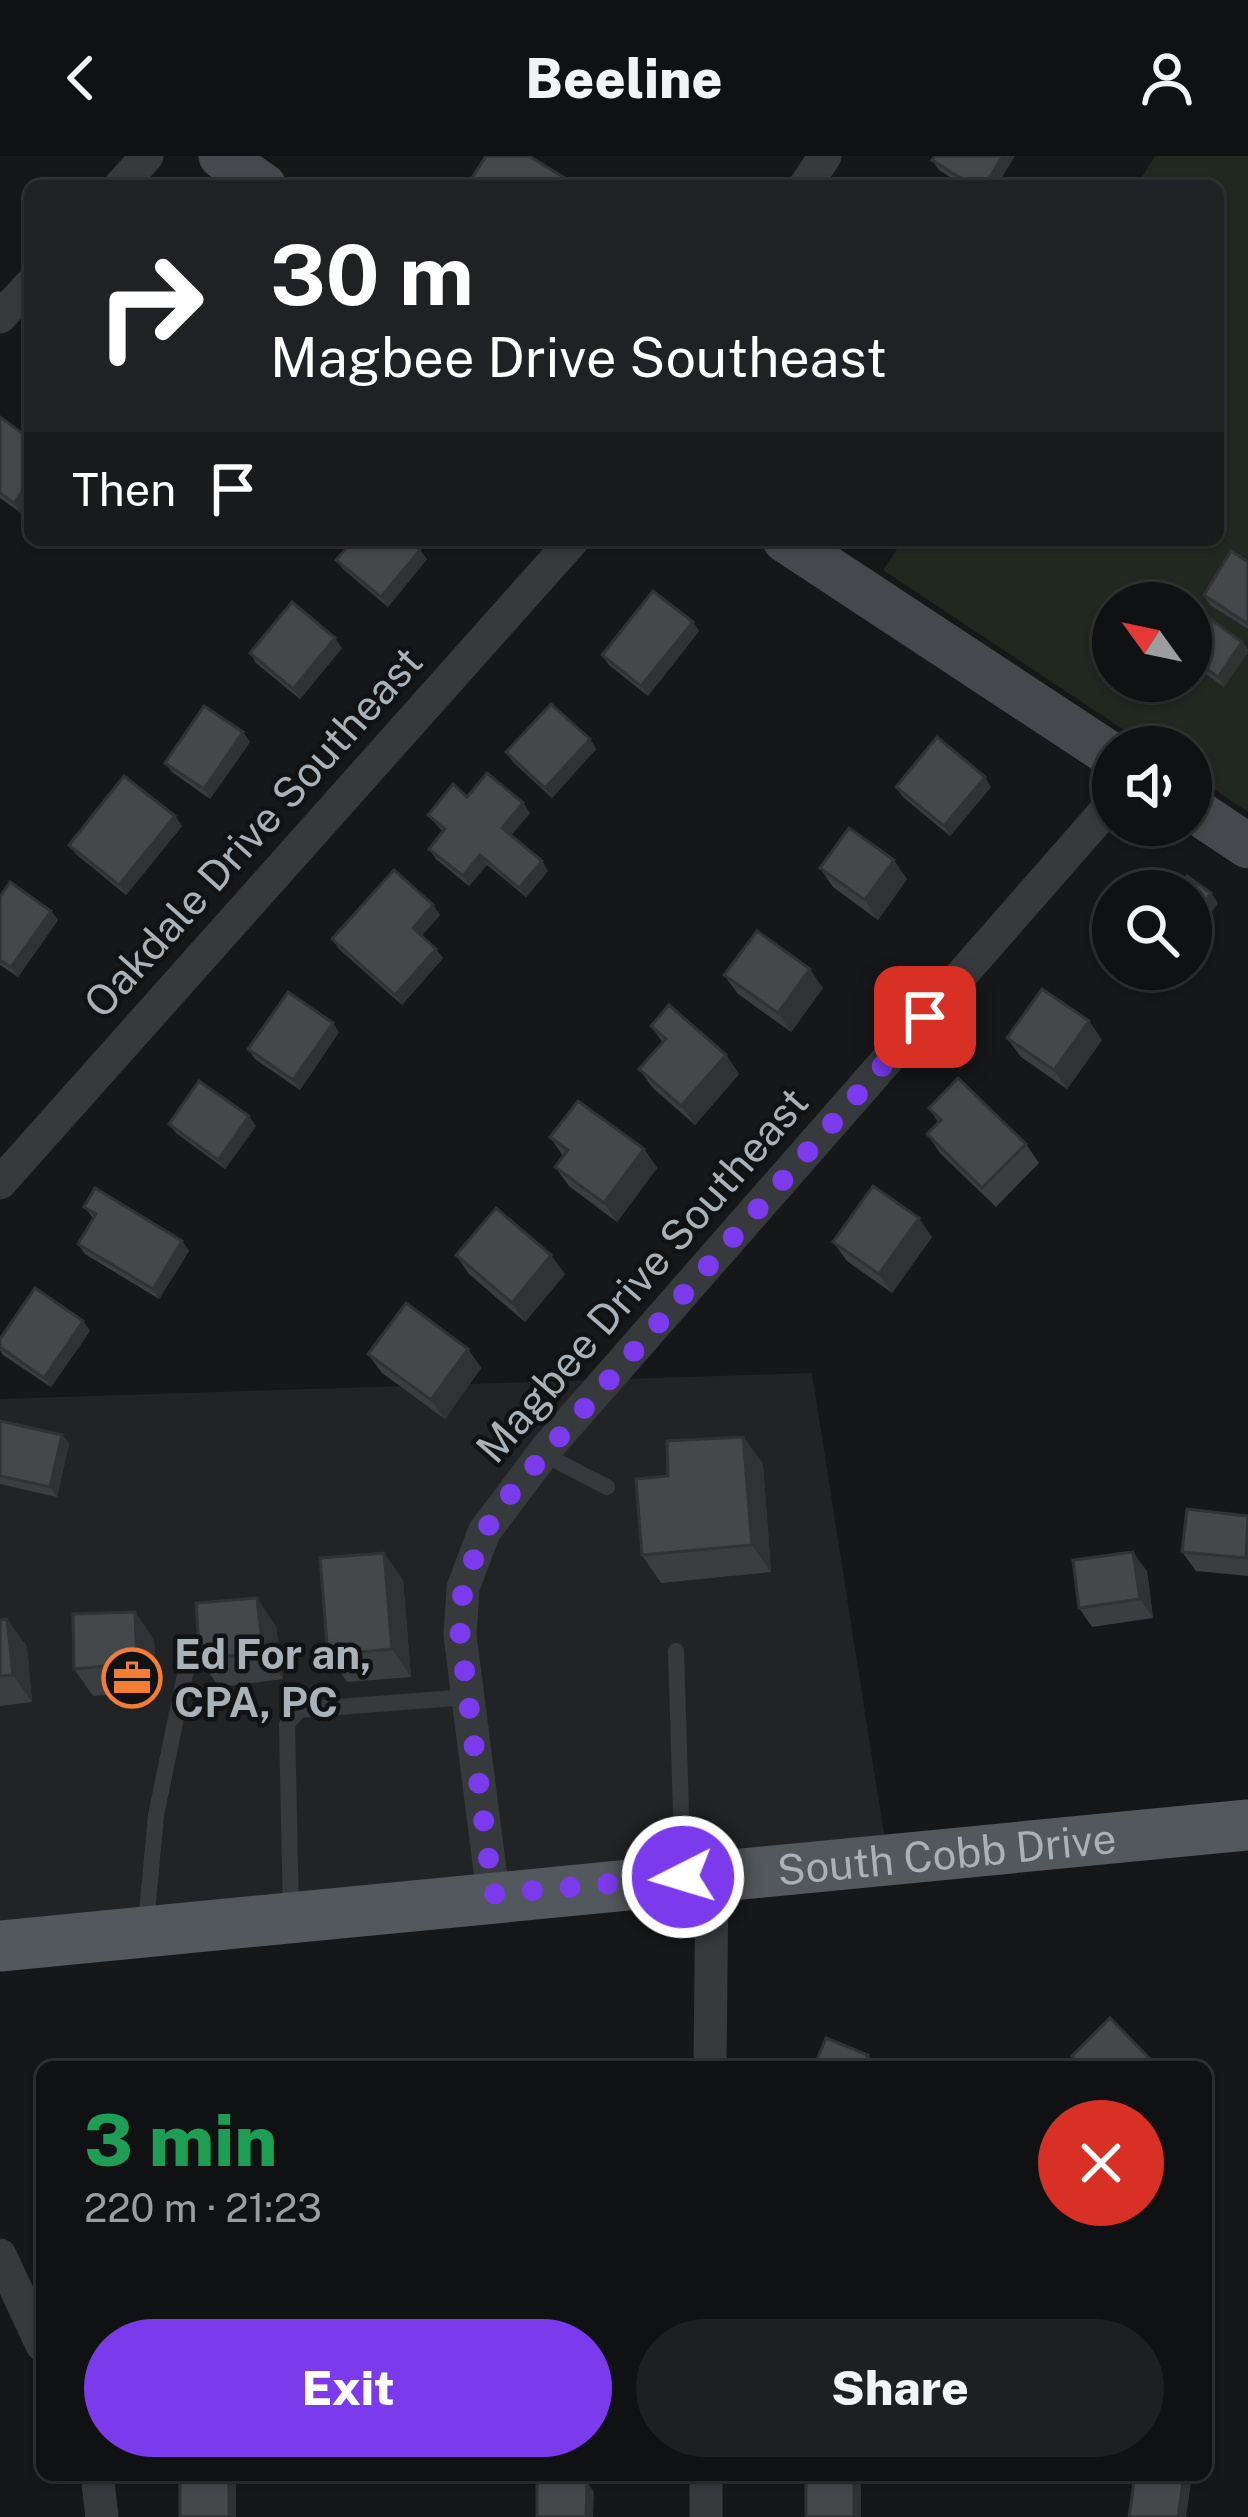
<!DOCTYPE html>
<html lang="en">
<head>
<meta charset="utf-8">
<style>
  body { margin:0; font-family:"Public Sans",sans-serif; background:#1e1f20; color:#f1f3f6; height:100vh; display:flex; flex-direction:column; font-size:45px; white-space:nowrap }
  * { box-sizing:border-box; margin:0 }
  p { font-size:39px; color:#9c9d9f }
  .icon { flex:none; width:66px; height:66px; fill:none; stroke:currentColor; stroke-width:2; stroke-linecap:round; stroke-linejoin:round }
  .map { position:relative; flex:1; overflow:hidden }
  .panel { position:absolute; left:36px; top:1905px; width:1176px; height:420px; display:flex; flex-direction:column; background:#101112; border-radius:18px; box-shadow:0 3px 9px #0004,0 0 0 3px #303132 }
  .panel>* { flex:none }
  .hud { position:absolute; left:24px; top:24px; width:1200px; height:366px; border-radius:18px; box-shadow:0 3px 9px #0004,0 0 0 3px #303132; background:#202124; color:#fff; overflow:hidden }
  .needle { width:78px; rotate:303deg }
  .buttons { position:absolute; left:1092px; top:426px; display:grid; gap:24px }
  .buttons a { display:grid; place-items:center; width:120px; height:120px; border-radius:50%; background:#101112; box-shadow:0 3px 9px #0004,0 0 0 3px #303132; font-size:60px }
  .pin { position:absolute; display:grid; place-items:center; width:102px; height:102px; color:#fff; margin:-51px; border-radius:24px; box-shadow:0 6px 18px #0006 }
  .me { position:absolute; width:132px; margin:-66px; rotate:265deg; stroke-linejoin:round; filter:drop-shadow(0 0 9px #0008) }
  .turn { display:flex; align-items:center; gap:42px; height:252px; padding:0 48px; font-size:54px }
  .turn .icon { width:156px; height:156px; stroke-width:2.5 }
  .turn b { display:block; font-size:84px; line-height:102px }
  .then { display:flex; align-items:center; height:114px; padding:0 48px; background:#0003; gap:24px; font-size:45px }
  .round { display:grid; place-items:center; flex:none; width:126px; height:126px; border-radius:63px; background:#1e1f20 }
  .summary { display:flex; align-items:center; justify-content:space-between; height:204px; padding:0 48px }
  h1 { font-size:72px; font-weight:800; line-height:90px; color:#1e9e55 }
  .primary-button { display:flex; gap:24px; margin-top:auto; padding:24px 48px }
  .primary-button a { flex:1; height:138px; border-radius:72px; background:#7c3aed; color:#fff; font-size:48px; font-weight:800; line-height:138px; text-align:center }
  .primary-button a+a { background:#1e1f20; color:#f1f3f6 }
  header { display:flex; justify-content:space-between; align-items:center; height:156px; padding:0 48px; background:#101112; font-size:54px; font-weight:800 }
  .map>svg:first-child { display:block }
  .built { fill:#222325 }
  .green { fill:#212820; fill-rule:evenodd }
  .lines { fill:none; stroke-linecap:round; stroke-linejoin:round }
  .lane { stroke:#373a3d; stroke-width:16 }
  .street { stroke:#373a3d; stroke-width:33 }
  .secondary { stroke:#45494d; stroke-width:45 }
  .primary { stroke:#53585c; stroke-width:51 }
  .wall { fill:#3b3e40 }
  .shaded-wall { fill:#303234 }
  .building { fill:#45484b; stroke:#303234; stroke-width:3 }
  .route { stroke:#7c3aed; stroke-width:21; stroke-dasharray:0 37.8 }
  .labels { text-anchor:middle; stroke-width:9; stroke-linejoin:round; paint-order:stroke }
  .street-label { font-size:42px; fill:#a8b2b8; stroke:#111213 }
  .poi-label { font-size:42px; font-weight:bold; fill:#a8b2b8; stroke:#111213; text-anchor:start }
</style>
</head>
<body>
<header><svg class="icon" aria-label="back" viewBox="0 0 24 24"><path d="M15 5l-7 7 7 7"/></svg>Beeline<svg class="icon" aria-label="person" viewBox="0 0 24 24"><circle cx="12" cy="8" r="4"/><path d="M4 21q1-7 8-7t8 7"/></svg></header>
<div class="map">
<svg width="1248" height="2361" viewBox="0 0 1248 2361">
  <rect width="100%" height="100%" fill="#161718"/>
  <!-- built -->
  <polygon class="built" points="812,1217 890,1717 0,1807 0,1243"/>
  <!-- green -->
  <path class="green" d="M1155,0h93v656l-57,-38v-27h-41l-267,-177 20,-30h315v-354h-82zM1113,447h78v78h-78z"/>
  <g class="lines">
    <!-- lane -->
    <g class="lane">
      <polyline points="543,1298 607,1331"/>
      <polyline points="676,1495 683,1720"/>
      <polyline points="291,1758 287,1568 299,1554 468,1541"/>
      <polyline points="146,1768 156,1659 187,1509"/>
    </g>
    <!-- street -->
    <g class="street">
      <polyline points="120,30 147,0"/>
      <polyline points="805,30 825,0"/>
      <polyline points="0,161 30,129"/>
      <polyline points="0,1027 573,384"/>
      <polyline points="493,1738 460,1479 463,1432 484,1376 548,1291 1113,646"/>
      <polyline points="710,1911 712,1719"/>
      <polyline points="0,2099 42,2189"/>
      <polyline points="97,2319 102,2361"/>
      <polyline points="706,2361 706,2319"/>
    </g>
    <!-- secondary -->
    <g class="secondary">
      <polyline points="221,0 264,30"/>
      <polyline points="785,384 1113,600"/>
      <polyline points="1191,652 1248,690"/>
    </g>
    <!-- primary -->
    <path class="primary" id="s1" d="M0,1790l1248,-121"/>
  </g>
  <!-- wall -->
  <g class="wall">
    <polygon points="932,4 997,30 964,30 939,14"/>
    <polygon points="0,261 30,283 30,344 21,357 0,342"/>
    <polygon points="427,403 388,451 343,413 336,404"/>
    <polygon points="1248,406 1248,473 1210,449 1204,439"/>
    <polygon points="693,466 699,475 648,540 609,509 602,499"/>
    <polygon points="1191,482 1242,486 1248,494 1224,531 1191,507"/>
    <polygon points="342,492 300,543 256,507 250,497"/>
    <polygon points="243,576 250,586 210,643 172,616 165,607"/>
    <polygon points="590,583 596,593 552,642 513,606 506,596"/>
    <polygon points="896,631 991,631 950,680 903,641"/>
    <polygon points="467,641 523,647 530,657 511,679 548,715 526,741 487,709 469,730 436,703 429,693 443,676 428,659"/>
    <polygon points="175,660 182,670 126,739 76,698 69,689"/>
    <polygon points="820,712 907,723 878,764 833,731"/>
    <polygon points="0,741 51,755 58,764 18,821 0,809"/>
    <polygon points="433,749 440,759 421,779 443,802 402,849 339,793 332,783"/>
    <polygon points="724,819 823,832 791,876 738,838"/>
    <polygon points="1089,865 1102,884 1067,933 1021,901 1007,882"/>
    <polygon points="651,870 726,899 739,918 695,969 653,932 639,913 663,887"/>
    <polygon points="339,876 300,934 255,903 248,893"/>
    <polygon points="929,952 1026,988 1039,1007 996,1051 940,997 927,978 938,966"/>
    <polygon points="169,968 256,970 225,1013 176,977"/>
    <polygon points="550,981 644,993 657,1012 617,1066 569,1030 555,1011 563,1000"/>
    <polygon points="84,1051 182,1085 189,1095 159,1143 85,1098 78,1088 94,1063"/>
    <polygon points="932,1081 892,1137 847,1105 833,1086"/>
    <polygon points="456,1099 565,1118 525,1166 469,1118"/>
    <polygon points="83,1165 90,1175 51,1231 3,1199 0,1194 0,1183"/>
    <polygon points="468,1193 481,1212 445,1263 382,1217 368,1198"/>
    <polygon points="0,1265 62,1279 69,1288 57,1341 0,1328"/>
    <polygon points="743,1281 763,1308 771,1416 661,1427 642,1399 668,1320"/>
    <polygon points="1248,1360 1248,1420 1196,1415 1182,1396"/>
    <polygon points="384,1397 403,1424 411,1521 347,1526 328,1499"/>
    <polygon points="1147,1415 1153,1462 1092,1471 1079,1452"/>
    <polygon points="135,1456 154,1484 157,1534 93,1540 74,1513"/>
    <polygon points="7,1463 27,1491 32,1546 0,1550 0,1464"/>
    <polygon points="276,1470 283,1523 219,1531 200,1504"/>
  </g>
  <!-- shaded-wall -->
  <g class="shaded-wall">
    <polygon points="1003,0 1015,0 997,30 984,30"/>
    <polygon points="30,324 30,344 21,357 14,347"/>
    <polygon points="420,394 427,403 388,451 381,441"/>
    <polygon points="693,466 699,475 648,540 641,530"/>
    <polygon points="335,482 342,492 300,543 293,533"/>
    <polygon points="1242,486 1248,497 1224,531 1218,521"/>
    <polygon points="243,576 250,586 210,643 204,633"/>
    <polygon points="590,583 596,593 552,642 545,632"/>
    <polygon points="985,621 991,631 950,680 944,670"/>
    <polygon points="523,647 530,657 509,682 502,672"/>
    <polygon points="175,660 182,670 126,739 119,729"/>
    <polygon points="480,699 487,709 469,730 463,720"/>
    <polygon points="894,704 907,723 878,764 865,744"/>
    <polygon points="542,705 548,715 526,741 519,732"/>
    <polygon points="1211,737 1218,747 1191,786 1191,766"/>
    <polygon points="433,749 440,759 420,782 413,772"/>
    <polygon points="51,755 58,764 18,821 11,811"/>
    <polygon points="436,793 443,802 402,849 395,839"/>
    <polygon points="810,813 823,832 791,876 778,857"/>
    <polygon points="1089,865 1102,884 1067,933 1054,914"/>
    <polygon points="333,867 339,876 300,934 293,924"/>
    <polygon points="726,899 739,918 695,969 681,950"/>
    <polygon points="249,960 256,970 225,1013 218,1004"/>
    <polygon points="644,993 657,1012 617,1066 604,1047"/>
    <polygon points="919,1062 932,1081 892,1137 879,1118"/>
    <polygon points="182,1085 189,1095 159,1143 153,1133"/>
    <polygon points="551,1099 565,1118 525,1166 512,1147"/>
    <polygon points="83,1165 90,1175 51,1231 44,1222"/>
    <polygon points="468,1193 481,1212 445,1263 431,1244"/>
    <polygon points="62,1279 69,1288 57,1341 50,1331"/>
    <polygon points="743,1281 763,1308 771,1416 752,1389"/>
    <polygon points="1133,1396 1147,1415 1153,1462 1140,1443"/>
    <polygon points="384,1397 403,1424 411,1521 392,1493"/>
    <polygon points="257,1442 276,1470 283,1523 263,1495"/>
    <polygon points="135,1456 154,1484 157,1534 137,1507"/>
    <polygon points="7,1463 27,1491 32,1546 13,1519"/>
    <polygon points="868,1899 875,1908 874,1911 864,1911"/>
    <polygon points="229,2319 236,2327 236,2361 229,2361"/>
    <rect x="854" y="2319" width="7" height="42"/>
    <polygon points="1184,2319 1192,2319 1186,2361 1178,2361"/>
    <polygon points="587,2326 594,2336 593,2361 586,2361"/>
  </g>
  <!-- building -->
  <g class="building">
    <polygon points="486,0 529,0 578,30 467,30"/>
    <polygon points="935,0 1003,0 984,30 973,30 932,4"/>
    <polygon points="0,261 30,283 30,324 14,347 0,337"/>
    <polygon points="353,384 408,384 420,394 381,441 336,404"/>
    <polygon points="1231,395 1248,406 1248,468 1204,439"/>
    <polygon points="653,435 693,466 641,530 602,499"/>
    <polygon points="292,446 335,482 293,533 250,497"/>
    <polygon points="1206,460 1242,486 1218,521 1191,502 1191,482"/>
    <polygon points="551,548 590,583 545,632 506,596"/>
    <polygon points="204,550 243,576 204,633 165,607"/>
    <polygon points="937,581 985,621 944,670 896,631"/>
    <polygon points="487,617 523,647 502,672 542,705 519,732 480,699 463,720 429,693 445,673 428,659 453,628 467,641"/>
    <polygon points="124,620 175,660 119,729 69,689"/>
    <polygon points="849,672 894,704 865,744 820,712"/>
    <polygon points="394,714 433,749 413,772 436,793 395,839 332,783"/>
    <polygon points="1187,720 1211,737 1191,766 1191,735 1177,735"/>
    <polygon points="10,726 51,755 11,811 0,804 0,741"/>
    <polygon points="757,775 810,813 778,857 724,819"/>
    <polygon points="1042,833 1089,865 1054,914 1007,882"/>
    <polygon points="288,836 333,867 293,924 248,893"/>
    <polygon points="669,849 726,899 681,950 639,913 666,883 651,870"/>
    <polygon points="958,922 1026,988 982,1032 927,978 941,964 929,952"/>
    <polygon points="199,925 249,960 218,1004 169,968"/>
    <polygon points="578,945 644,993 604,1047 555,1011 568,994 550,981"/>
    <polygon points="873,1030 919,1062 879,1118 833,1086"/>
    <polygon points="95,1032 182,1085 153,1133 78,1088 96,1058 84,1051"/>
    <polygon points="496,1052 551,1099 512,1147 456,1099"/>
    <polygon points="35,1132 83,1165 44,1222 0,1191 0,1183"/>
    <polygon points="406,1147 468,1193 431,1244 368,1198"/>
    <polygon points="0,1265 62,1279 50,1331 0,1320"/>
    <polygon points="743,1281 752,1389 642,1399 636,1323 668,1320 667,1285"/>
    <polygon points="1187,1353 1248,1360 1246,1402 1182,1396"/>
    <polygon points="1133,1396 1140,1443 1079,1452 1073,1404"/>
    <polygon points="384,1397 392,1493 328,1499 320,1402"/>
    <polygon points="257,1442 263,1495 200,1504 196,1447"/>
    <polygon points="135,1456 137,1507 74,1513 73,1458"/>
    <polygon points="7,1463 13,1519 0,1520 0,1464"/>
    <polygon points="1110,1862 1158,1911 1083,1911 1072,1900"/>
    <polygon points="826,1882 868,1899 864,1911 814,1911"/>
    <rect x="180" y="2319" width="49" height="42"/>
    <rect x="806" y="2319" width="48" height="42"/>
    <polygon points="1135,2319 1184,2319 1178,2361 1129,2361"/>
    <polygon points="537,2325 587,2326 586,2361 537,2361"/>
  </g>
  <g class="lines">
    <!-- route -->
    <polyline class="route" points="683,1721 493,1738 460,1479 463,1432 484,1376 514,1333 925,861"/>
  </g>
  <!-- icons -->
  <defs>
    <g id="office-ring" transform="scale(3)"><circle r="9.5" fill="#111213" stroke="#f37d34" stroke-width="1.5"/><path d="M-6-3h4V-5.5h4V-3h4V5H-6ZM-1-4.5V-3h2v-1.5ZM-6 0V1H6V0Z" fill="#f37d34"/></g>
  </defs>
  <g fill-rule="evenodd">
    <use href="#office-ring" x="132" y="1522"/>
  </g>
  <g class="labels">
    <!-- street labels -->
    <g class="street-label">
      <text transform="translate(253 676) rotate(-48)" y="15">Oakdale Drive Southeast</text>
      <text transform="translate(642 1119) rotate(-49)" y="15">Magbee Drive Southeast</text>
      <text dy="15" stroke="none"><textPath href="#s1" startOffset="951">South Cobb Drive</textPath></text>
    </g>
    <!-- poi labels -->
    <g class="poi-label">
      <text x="174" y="1513">Ed For an,<tspan x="174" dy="48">CPA, PC</tspan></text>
    </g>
  </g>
</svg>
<div class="buttons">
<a><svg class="needle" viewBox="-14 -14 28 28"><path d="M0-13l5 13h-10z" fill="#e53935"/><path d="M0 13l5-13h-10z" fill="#9c9d9f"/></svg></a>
<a><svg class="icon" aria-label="sound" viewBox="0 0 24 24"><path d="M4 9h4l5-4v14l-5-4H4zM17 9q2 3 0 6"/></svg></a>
<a><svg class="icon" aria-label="search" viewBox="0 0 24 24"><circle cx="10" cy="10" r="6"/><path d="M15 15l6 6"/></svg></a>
</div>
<div class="pin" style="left:925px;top:861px;background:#d93025"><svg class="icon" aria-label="arrive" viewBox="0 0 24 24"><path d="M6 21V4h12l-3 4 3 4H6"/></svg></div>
<svg class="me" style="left:683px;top:1721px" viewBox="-20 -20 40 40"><circle r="17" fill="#7c3aed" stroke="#fff" stroke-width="3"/><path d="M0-11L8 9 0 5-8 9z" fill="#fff"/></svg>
<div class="hud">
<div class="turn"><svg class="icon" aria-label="right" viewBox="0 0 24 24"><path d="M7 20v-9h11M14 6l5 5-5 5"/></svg><div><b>30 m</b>Magbee Drive Southeast</div></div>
<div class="then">Then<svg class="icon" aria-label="arrive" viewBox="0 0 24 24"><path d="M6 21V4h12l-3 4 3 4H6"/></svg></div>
</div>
<section class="panel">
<div class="summary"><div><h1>3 min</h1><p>220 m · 21:23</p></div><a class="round" style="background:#d93025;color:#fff"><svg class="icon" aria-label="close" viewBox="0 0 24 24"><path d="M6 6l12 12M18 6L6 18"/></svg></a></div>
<div class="primary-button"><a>Exit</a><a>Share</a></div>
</section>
</div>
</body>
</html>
